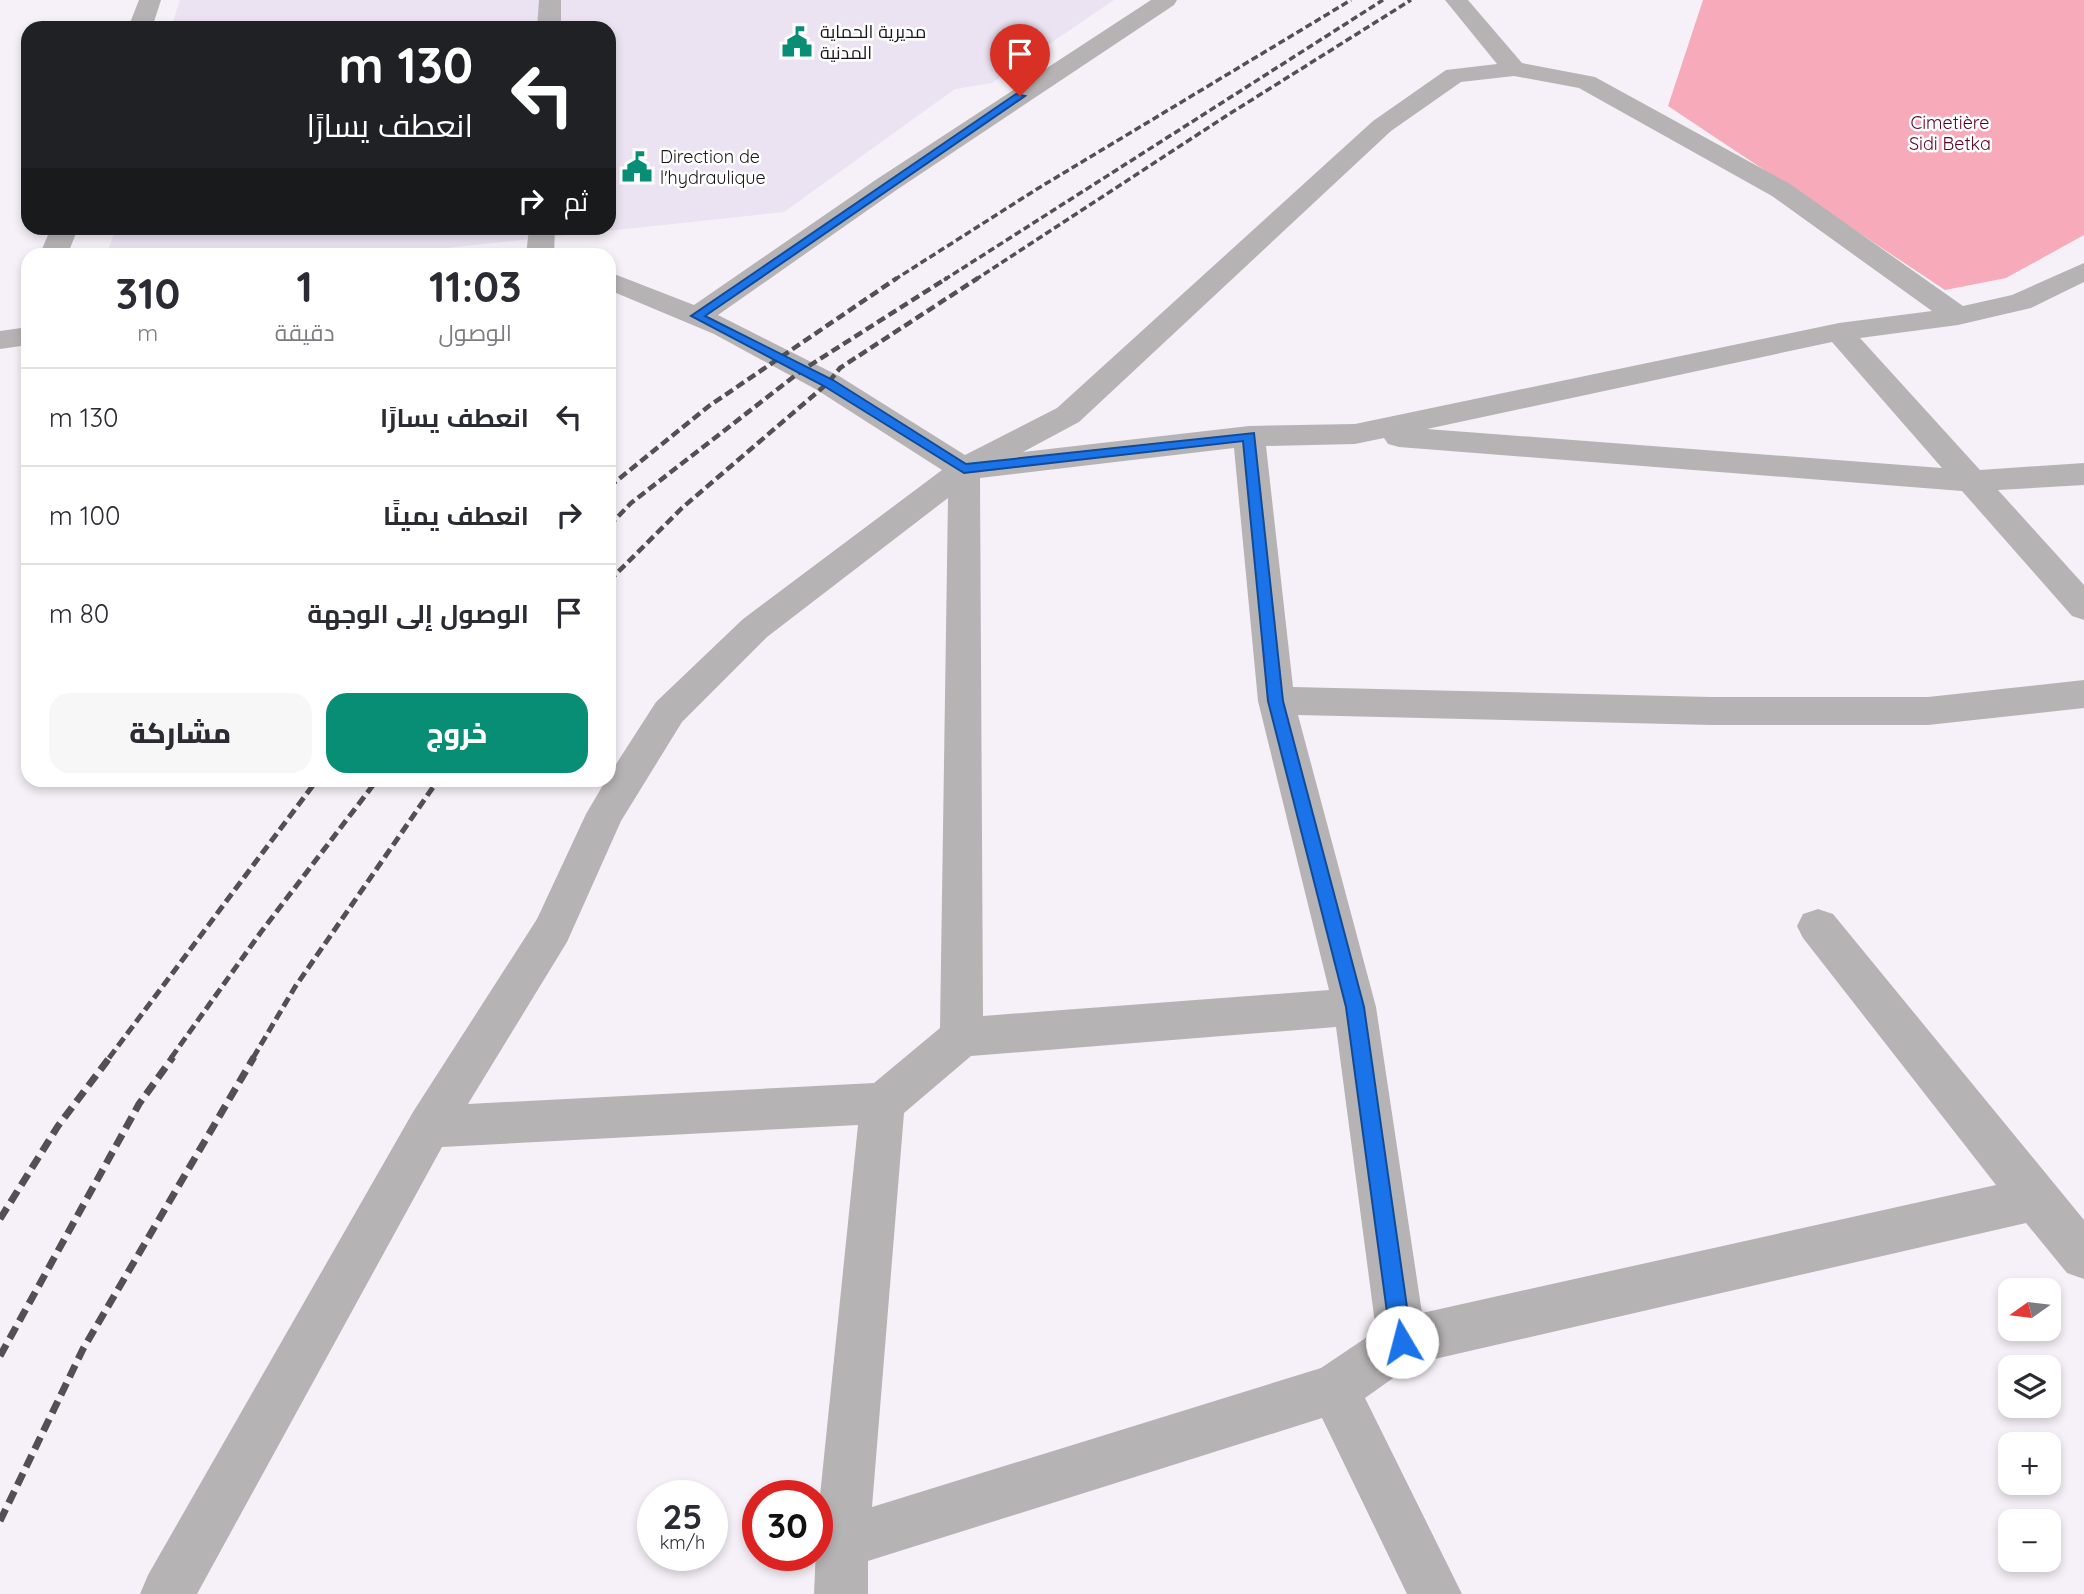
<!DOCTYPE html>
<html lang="ar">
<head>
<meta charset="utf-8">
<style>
  body { margin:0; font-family:Quicksand,Cairo,sans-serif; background:#f7f7f7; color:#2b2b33; direction:rtl; height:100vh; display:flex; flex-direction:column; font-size:26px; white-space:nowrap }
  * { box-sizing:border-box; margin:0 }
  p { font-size:23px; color:#7c7c81 }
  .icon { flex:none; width:38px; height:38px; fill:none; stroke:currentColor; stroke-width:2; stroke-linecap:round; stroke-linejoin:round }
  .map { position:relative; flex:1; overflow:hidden; direction:ltr }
  .details { position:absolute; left:21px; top:248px; width:595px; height:539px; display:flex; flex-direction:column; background:#fff; border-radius:21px; box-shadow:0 4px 10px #0003; direction:rtl }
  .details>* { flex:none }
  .banner { position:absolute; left:21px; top:21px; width:595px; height:214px; border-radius:21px; box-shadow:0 4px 10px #0003; direction:rtl; background:#202124; color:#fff; overflow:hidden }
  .needle { width:46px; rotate:256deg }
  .controls { position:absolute; left:1998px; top:1278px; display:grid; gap:14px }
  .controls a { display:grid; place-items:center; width:63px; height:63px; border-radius:14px; background:#fff; box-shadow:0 4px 10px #0003; font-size:35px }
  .speed { position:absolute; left:637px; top:1480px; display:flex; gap:14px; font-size:35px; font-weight:700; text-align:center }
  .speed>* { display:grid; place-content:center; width:91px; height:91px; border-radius:50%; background:#fff; box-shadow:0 4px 10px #0003; line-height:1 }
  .speed small { font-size:18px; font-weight:400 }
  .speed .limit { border:10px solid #d22; background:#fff; color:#111 }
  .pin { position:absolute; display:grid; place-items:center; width:60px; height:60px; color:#fff; margin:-72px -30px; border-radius:50% 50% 50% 0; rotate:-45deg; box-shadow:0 0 7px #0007 }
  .pin .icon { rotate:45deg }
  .me { position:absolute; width:77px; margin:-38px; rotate:352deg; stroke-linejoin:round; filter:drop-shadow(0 0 5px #0008) }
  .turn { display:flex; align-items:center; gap:24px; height:147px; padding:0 28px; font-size:32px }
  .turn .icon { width:91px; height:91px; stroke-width:2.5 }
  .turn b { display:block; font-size:49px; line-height:60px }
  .then { display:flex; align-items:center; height:66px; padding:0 28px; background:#0003; gap:14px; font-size:26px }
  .eta { display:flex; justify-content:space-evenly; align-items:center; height:119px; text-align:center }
  .eta b { font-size:42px; font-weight:800; line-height:49px }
  .primary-button { display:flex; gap:14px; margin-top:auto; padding:14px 28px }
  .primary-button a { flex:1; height:80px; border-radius:21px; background:#078e75; color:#fff; font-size:28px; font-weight:800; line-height:80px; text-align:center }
  .primary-button a+a { background:#f7f7f7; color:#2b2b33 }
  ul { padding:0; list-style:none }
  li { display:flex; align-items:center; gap:21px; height:98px; padding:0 28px; border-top:2px solid #e1e1e2 }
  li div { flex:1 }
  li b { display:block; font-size:26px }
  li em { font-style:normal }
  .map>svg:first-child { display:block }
  .built { fill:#ebe3f1 }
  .green { fill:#f7aab9 }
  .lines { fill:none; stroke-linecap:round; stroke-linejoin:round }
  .street { fill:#b6b3b5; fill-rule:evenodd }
  .rail-far3 { stroke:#535054; stroke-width:3.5; stroke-dasharray:7 3.5; stroke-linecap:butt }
  .rail-far2 { stroke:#535054; stroke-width:4.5; stroke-dasharray:9 4.5; stroke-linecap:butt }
  .rail-far1 { stroke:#535054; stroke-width:5; stroke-dasharray:10 5; stroke-linecap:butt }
  .rail { stroke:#535054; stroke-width:7; stroke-dasharray:13 7; stroke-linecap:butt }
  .route { fill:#1a73e8; stroke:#114b97; stroke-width:2 }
  .labels { text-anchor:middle; stroke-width:5; stroke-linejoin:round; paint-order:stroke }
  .far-poi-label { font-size:18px; fill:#19171a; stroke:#fff; text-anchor:start }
  .far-park-label { font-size:18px; fill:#5c0025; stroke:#fff }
</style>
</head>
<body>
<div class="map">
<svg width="2084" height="1594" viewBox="0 0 2084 1594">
  <rect width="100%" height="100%" fill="#f6f1f8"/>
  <!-- built -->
  <polygon class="built" points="180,0 1114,0 992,83 955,89 784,212 381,255 106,256 116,228 609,228 609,28 171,28"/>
  <!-- green -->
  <polygon class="green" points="1703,0 2084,0 2084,235 2006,278 1945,290 1668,106"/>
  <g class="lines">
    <!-- street -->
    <g class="street">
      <polygon points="139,0 161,0 152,28 128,28"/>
      <polygon points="539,0 561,0 561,28 537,28"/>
      <path d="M1151,0h26l-3,5 -279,186 -177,124 121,61 126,79 92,-47 316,-287 73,-51 51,-6 -52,-64h23l54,63 73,14 195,107 173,122 49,-11 72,-32v19l-53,26 -73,17 -98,13 120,132 104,-7v22l-86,5 86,95v35l-12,-4 -110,-125 -563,-44 -11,-3 -4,-6 -29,6 -89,2 27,241 418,10h217l156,-17v28l-156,17h-217l-413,-10 78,292 46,306 574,-128 -193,-247 -6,-12 6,-12 15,-5 15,5 251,306v59l-17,-6 -41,-50 -613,141 -48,34 97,196h-55l-85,-176 -454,143v33h-54l3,-69 41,-400 -416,22 -245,447h-57l8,-19 265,-463 124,-193 49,-105 20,-34h3v-5l47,-73 87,-83 199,-149 -125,-80 -103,-56 -105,-44v-18l85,33 183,-126zM1514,76l65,12 193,108 160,115 -93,12 -484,101 -106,2 -226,26 56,-30 312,-291 70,-49zM1832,342l110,126 -515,-39zM1234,448l24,253 71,289 -346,26 -3,-538zM948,498l-8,530 -66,55 -406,21 99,-162 54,-121 61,-99 85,-85zM1336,1027l40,304 -55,37 -449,139 32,-394 67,-57z"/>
      <polygon points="51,228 78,228 67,256 39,256"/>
      <polygon points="529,228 555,228 554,256 526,256"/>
      <polygon points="28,327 28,345 0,349 0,331"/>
    </g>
    <!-- rail-far3 -->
    <g class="rail-far3">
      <polyline points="894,280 1037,189 1351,0"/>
      <polyline points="944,280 1383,0"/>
      <polyline points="975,280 1226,116 1411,0"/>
    </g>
    <!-- rail-far2 -->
    <g class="rail-far2">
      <polyline points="609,487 709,406 897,278"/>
      <polyline points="609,526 631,503 801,371 947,278"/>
      <polyline points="609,581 682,508 828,383 840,368 978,278"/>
    </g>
    <!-- rail-far1 -->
    <g class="rail-far1">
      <polyline points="109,1058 317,780"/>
      <polyline points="171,1058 261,932 377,780"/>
      <polyline points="253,1058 295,987 438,780"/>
    </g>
    <!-- rail -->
    <g class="rail">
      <polyline points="0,1219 58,1126 110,1057"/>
      <polyline points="0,1356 139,1104 173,1057"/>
      <polyline points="0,1521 83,1349 254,1057"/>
    </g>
  </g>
  <!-- route -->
  <polygon class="route" points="1016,94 1025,96 705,316 833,380 966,464 1254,433 1283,701 1364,1007 1412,1342 1409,1350 1402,1353 1394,1350 1391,1342 1346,1007 1268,701 1243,441 964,473 824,386 691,316"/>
  <!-- icons -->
  <defs>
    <g id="civic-bare" transform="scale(2.415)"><path d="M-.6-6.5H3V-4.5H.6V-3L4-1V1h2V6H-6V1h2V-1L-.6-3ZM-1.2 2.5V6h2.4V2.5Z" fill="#078e75" stroke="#fff" stroke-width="2.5" paint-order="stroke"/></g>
  </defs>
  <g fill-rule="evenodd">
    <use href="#civic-bare" x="797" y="42"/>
    <use href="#civic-bare" x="637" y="167"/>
  </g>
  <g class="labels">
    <!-- far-poi labels -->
    <g class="far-poi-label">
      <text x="820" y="38">مديرية الحماية<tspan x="820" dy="21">المدنية</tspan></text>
      <text x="660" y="163">Direction de<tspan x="660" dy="21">l'hydraulique</tspan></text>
    </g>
    <!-- far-park labels -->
    <g class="far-park-label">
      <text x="1950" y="129">Cimetière<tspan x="1950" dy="21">Sidi Betka</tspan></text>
    </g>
  </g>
</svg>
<div class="controls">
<a><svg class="needle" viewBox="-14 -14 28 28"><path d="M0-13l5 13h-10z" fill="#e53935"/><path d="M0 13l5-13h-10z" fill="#7c7c81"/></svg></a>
<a><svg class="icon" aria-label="layers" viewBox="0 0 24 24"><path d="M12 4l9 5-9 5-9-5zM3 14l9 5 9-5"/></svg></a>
<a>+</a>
<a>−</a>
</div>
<div class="speed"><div>25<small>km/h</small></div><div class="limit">30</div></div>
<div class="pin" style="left:1020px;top:96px;background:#d93025"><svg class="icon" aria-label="arrive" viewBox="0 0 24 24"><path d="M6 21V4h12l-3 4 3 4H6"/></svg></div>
<svg class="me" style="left:1402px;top:1342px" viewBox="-20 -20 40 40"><circle r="19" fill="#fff"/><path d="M0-13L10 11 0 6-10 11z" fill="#1a73e8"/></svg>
<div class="banner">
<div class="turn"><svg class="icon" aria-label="left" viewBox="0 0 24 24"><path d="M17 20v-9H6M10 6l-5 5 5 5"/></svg><div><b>130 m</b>انعطف يسارًا</div></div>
<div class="then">ثم<svg class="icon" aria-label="right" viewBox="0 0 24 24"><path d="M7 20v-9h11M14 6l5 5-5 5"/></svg></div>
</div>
<section class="details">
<div class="eta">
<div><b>11:03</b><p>الوصول</p></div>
<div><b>1</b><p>دقيقة</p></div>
<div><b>310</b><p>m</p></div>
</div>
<ul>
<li><svg class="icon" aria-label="left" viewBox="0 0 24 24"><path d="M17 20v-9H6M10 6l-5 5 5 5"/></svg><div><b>انعطف يسارًا</b></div><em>130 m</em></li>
<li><svg class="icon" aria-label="right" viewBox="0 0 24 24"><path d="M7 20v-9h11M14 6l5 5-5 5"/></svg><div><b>انعطف يمينًا</b></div><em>100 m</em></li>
<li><svg class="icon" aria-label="arrive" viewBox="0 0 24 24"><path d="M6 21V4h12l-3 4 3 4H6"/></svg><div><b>الوصول إلى الوجهة</b></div><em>80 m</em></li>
</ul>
<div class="primary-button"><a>خروج</a><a>مشاركة</a></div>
</section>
</div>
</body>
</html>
